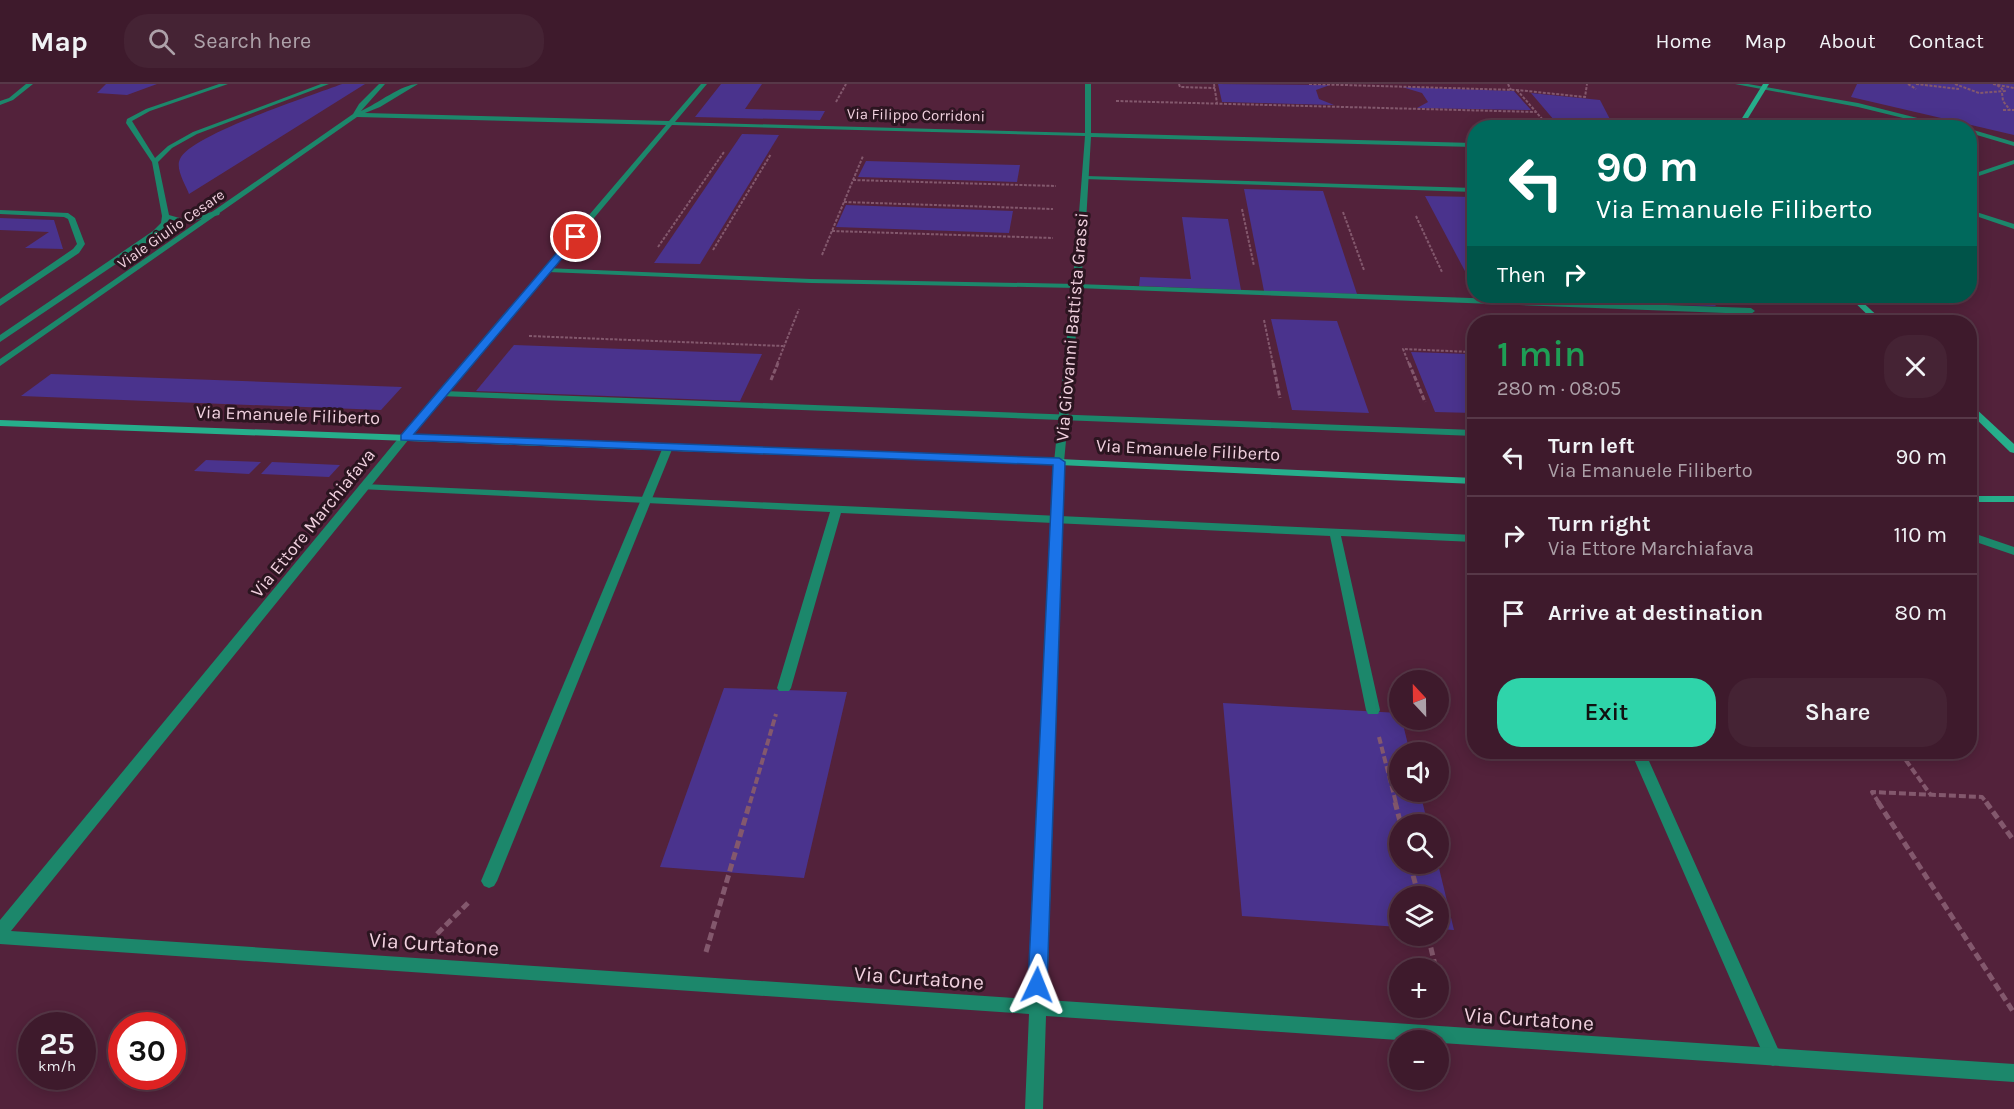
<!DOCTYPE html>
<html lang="en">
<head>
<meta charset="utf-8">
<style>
  body { margin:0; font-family:Karla,sans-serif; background:#452334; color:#f1f3f6; height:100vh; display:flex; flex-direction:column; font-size:22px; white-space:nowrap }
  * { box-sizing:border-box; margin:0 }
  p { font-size:20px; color:#ada1a9 }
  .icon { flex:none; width:33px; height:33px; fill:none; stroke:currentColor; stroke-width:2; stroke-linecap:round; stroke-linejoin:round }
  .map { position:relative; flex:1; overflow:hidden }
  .panel { position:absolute; left:1467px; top:231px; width:510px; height:444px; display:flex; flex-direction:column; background:#3e1a2c; border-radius:24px; box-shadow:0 3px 15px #0003,0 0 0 2px #573848 }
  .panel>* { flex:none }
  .guide { position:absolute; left:1467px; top:36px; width:510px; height:183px; border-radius:24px; box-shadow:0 3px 15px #0003,0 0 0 2px #573848; background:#00695c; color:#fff; overflow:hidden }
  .needle { width:39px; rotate:338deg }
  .fabs { position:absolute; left:1389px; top:586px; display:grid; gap:12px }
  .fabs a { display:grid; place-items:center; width:60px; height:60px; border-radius:50%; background:#3e1a2c; box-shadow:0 3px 15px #0003,0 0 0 2px #573848; font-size:30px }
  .speed { position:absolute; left:18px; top:928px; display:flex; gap:12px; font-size:30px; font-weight:700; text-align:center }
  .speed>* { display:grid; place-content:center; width:78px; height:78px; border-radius:50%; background:#3e1a2c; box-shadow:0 3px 15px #0003,0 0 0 2px #573848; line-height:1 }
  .speed small { font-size:15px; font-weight:400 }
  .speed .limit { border:9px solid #d22; background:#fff; color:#111 }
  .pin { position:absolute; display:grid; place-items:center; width:51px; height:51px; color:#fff; margin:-26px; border:3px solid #fff; border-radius:50%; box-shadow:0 2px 6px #0007 }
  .me { position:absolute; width:66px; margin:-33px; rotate:2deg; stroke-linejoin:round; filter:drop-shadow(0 0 4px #0008) }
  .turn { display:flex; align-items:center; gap:21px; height:126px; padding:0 30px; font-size:27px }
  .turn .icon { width:78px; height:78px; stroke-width:2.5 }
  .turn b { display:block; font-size:42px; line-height:51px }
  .then { display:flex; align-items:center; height:57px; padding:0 30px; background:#0003; gap:12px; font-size:22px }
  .round { display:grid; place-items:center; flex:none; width:63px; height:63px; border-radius:24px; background:#452334 }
  .headline { display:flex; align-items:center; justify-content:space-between; height:102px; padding:0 30px }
  h1 { font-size:36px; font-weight:600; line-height:45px; color:#1e9e55 }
  .cta { display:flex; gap:12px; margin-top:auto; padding:12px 30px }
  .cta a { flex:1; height:69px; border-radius:24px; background:#2fd4aa; color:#111; font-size:24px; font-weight:600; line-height:69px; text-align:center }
  .cta a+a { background:#452334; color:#f1f3f6 }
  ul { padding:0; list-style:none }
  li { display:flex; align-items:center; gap:18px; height:78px; padding:0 30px; border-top:2px solid #573848 }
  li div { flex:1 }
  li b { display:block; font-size:22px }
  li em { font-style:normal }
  header { display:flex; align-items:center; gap:36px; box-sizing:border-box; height:84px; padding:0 30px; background:#3e1a2c; border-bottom:2px solid #573848 }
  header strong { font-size:28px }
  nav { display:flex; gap:33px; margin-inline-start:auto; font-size:21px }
  .search { width:420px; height:54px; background:#452334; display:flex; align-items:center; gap:15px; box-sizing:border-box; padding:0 21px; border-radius:24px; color:#ada1a9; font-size:22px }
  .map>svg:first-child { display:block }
  .green { fill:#4a338d }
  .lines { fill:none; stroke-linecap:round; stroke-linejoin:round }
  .path-far3 { stroke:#83586d; stroke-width:2; stroke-dasharray:3 1.5; stroke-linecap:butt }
  .path-far2 { stroke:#83586d; stroke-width:3; stroke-dasharray:5 2; stroke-linecap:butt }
  .path-far1 { stroke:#83586d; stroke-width:4; stroke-dasharray:7 3; stroke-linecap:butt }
  .path { stroke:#83586d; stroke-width:5; stroke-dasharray:8 4; stroke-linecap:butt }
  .service { fill:#1c876b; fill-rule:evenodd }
  .pedestrian { fill:#1c876b; fill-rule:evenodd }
  .minor { fill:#1c876b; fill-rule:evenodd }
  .tertiary { fill:#1c876b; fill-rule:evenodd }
  .secondary { fill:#26ae8b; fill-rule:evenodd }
  .route { fill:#1a73e8; stroke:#114b97; stroke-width:1.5 }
  .labels { text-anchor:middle; stroke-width:6; stroke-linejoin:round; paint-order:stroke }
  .far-street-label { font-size:15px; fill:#f1d1df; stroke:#2b1520 }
  .street-label { font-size:18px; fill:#f1d1df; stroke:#2b1520 }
  .near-street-label { font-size:21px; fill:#f1d1df; stroke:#2b1520 }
</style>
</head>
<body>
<header>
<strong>Map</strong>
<div class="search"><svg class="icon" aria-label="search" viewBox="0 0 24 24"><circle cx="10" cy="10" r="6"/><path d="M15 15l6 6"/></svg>Search here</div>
<nav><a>Home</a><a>Map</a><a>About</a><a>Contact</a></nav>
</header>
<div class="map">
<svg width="2014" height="1025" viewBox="0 0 2014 1025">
  <rect width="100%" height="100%" fill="#53223b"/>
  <!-- green -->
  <g class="green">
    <polygon points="106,0 157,0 127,11 97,9"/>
    <path d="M342,0h23l-176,110c-3,-9 -14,-25 -9,-35 10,-24 133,-64 162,-75z"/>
    <polygon points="721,0 762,0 745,25 825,27 820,36 695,33"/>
    <polygon points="1218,0 1330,1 1316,6 1319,15 1334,21 1222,18"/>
    <polygon points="1857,0 2014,0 2014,51 1851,13"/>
    <polygon points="1402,3 1514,7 1531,26 1417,24 1428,18 1422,9"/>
    <polygon points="1531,9 1600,16 1614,43 1560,43"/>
    <polygon points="742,50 779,51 700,180 654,179"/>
    <polygon points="866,77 1020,81 1017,98 858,93"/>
    <polygon points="1244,105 1323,107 1357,210 1264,207"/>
    <polygon points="1425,112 1474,113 1474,204"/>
    <polygon points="846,121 1013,127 1009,149 836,143"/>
    <polygon points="1182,133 1228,135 1241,206 1139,202 1140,193 1191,195"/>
    <polygon points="0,134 54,136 63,165 25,164 49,148 0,146"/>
    <polygon points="1580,212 1707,212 1716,222 1584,218"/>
    <polygon points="1271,235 1337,237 1369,329 1292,326"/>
    <polygon points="514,261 762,270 740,317 476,307"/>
    <polygon points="1411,268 1468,270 1474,283 1474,329 1435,328"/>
    <polygon points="51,290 402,303 381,326 21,312"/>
    <polygon points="206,376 261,378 249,390 194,387"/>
    <polygon points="272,378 340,381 329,393 261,390"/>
    <polygon points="724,604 847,608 804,794 660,783"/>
    <polygon points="1223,619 1399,629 1400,636 1402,636 1410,669 1400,669 1400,708 1420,708 1428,741 1400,741 1400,780 1438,780 1454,846 1439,845 1438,813 1400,813 1399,843 1242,832"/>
  </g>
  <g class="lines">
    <!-- path-far3 -->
    <g class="path-far3">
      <polyline points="1179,0 1180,3 1215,4"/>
      <polyline points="1214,0 1217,19"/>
      <polyline points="1309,0 1517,6 1585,13 1587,0"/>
      <polyline points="1508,0 1511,6"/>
      <polyline points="1908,0 1916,5"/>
      <polyline points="1916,0 1959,5"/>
      <polyline points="1955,0 1979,9 2005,7 1997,1"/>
      <polyline points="1993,0 2014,4"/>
      <polyline points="1517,6 1550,44"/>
      <polyline points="2002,9 2003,17 2010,26"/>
      <polyline points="1116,17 1536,28"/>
      <polyline points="836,18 846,0"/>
      <polyline points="2003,26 2014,26"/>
      <polyline points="853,96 1056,102"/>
      <polyline points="844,118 1053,125"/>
      <polyline points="1242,125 1254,182"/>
      <polyline points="1343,128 1364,186"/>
      <polyline points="1416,132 1442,188"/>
      <polyline points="832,147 1053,154"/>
      <polyline points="658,163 724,68"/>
      <polyline points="713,166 771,70"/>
      <polyline points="822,171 863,72"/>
      <polyline points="1264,236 1273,280"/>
      <polyline points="529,252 783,262"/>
      <polyline points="777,280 799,225"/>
      <polyline points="1409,280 1403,265 1471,268 1474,274"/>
    </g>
    <!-- path-far2 -->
    <g class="path-far2">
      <polyline points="1273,279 1280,314"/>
      <polyline points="1409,279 1425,318"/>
      <polyline points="771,296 778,279"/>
    </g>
    <!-- path-far1 -->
    <g class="path-far1">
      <polyline points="1379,653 1396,719"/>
      <polyline points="1900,668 1930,710"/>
      <polyline points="750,719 776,630"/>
      <polyline points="1879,719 1872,708 1982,713 1987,719"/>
    </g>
    <!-- path -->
    <g class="path">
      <polyline points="1395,718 1401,741"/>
      <polyline points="1878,718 2014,929"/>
      <polyline points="1986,718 2014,757"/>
      <polyline points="1410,780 1419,813"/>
      <polyline points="437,850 468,819"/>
      <polyline points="1428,852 1436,885"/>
      <polyline points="706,868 750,718"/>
      <polyline points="1438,894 1444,917"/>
    </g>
    <!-- service -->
    <g class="service">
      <polygon points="26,0 33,0 13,16 0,21 0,17 9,14"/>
      <polygon points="219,0 228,0 150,27 132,37 155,74 168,62 193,48 321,0 329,0 197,50 172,64 158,78 169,131 183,135 216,127 220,129 219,131 183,139 169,135 168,142 159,151 0,258 0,251 153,147 161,139 162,132 152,78 126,39 127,35 146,25"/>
      <polygon points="0,126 68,129 75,134 85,160 79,169 0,222 0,215 73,165 77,160 68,135 64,133 0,130"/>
    </g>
    <!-- pedestrian -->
    <g class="pedestrian">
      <polygon points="1086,92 1474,104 1474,108 1084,95 1083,94"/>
      <polygon points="545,184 811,195 1077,200 1751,224 1755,227 1751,230 1077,204 811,199 548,188 544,186"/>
      <polygon points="443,307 1474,346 1474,352 440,312 440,308"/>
      <polygon points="364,400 1474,451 1474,458 1341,452 1380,626 1378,630 1368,630 1366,626 1330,452 841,429 791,604 789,607 779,607 777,604 830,428 360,405 359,403 360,401"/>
      <polygon points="1631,668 1645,668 1779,967 1782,973 1779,979 1773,982 1767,979"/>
    </g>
    <!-- minor -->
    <g class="minor">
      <path d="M379,0h6l-24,27c16,-7 41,-27 57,-27l-38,23 -15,6 304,8 32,-37h6l-32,38 410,11v-49h6v49l383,10v4l-383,-10 -6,102 -21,223 -17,538 967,64v18l-968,-66 -3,93h-18l4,-95 -1029,-70v-24l401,-485 265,-310 -309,-8 -357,249v-7l353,-245 6,-10zM672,41l413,11 -8,103 -23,223 -24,537 -1019,-68 398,-492z"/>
      <polygon points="1735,0 1748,0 1858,19 1957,44 1944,44 1858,23"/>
      <polygon points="1970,45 2014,58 2014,62 1970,49"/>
      <polygon points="2014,76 2014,80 1970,95 1970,91"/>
      <polygon points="1970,126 2014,140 2014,145 1970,130"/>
      <polygon points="668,360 673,363 497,797 494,802 489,804 484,802 481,797 663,363"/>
    </g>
    <!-- tertiary -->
    <polygon class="tertiary" points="1970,448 2014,463 2014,471 1970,456"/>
    <!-- secondary -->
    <g class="secondary">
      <polygon points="1763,0 1769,0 1742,44 1736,44"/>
      <polygon points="1848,212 1856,212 1884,238 1875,238"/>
      <polygon points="1970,321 1973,322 2014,360 2014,369 2010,368 1970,329"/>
      <polygon points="0,336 1059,375 1474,394 1474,400 1059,381 0,342"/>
      <rect x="1970" y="412" width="44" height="6"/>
    </g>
  </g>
  <!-- route -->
  <polygon class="route" points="572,151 580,153 414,350 1059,374 1065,378 1047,901 1044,907 1037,910 1031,907 1028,901 1053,381 401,356 401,351"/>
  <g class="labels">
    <!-- far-street labels -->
    <g class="far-street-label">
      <text transform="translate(916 31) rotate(1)" y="5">Via Filippo Corridoni</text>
      <text transform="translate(171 145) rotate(-35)" y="5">Viale Giulio Cesare</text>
    </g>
    <!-- street labels -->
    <g class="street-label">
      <text transform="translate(1072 243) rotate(-85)" y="6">Via Giovanni Battista Grassi</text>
      <text transform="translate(288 331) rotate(2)" y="6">Via Emanuele Filiberto</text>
      <text transform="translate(1188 366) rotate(3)" y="6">Via Emanuele Filiberto</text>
      <text transform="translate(313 439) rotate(-51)" y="6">Via Ettore Marchiafava</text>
    </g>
    <!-- near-street labels -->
    <g class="near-street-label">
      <text transform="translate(434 860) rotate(4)" y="7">Via Curtatone</text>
      <text transform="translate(919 894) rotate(4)" y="7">Via Curtatone</text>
      <text transform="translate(1529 935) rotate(4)" y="7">Via Curtatone</text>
    </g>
  </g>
</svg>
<div class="fabs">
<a><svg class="needle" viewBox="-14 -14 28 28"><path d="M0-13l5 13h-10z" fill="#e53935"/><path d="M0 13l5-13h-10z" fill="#ada1a9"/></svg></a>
<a><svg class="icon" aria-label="sound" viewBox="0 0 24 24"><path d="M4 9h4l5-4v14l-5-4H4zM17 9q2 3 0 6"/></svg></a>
<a><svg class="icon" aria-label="search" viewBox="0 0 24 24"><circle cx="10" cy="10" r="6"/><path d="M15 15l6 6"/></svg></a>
<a><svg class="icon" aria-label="layers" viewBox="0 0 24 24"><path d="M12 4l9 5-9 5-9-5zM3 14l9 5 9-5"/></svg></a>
<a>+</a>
<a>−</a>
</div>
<div class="speed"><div>25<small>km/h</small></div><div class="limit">30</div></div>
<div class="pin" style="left:576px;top:153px;background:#d93025"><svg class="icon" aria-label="arrive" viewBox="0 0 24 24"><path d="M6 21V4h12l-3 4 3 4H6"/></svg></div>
<svg class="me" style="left:1037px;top:901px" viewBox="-20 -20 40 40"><path d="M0-17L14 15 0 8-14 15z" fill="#1a73e8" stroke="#fff" stroke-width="4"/></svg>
<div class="guide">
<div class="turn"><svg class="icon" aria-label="left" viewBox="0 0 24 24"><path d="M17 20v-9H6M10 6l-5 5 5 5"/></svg><div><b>90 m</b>Via Emanuele Filiberto</div></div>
<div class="then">Then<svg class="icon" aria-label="right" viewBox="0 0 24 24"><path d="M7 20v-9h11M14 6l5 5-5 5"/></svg></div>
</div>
<section class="panel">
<div class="headline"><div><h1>1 min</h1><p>280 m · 08:05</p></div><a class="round"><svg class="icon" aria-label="close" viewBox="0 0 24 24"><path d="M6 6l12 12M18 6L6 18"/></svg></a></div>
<ul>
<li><svg class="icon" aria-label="left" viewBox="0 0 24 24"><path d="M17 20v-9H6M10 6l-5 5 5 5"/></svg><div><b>Turn left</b><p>Via Emanuele Filiberto</p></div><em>90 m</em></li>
<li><svg class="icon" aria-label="right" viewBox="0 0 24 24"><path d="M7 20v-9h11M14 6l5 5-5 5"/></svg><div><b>Turn right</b><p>Via Ettore Marchiafava</p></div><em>110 m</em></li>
<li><svg class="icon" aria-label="arrive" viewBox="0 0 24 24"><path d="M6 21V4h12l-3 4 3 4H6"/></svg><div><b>Arrive at destination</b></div><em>80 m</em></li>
</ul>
<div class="cta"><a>Exit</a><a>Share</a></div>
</section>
</div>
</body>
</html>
